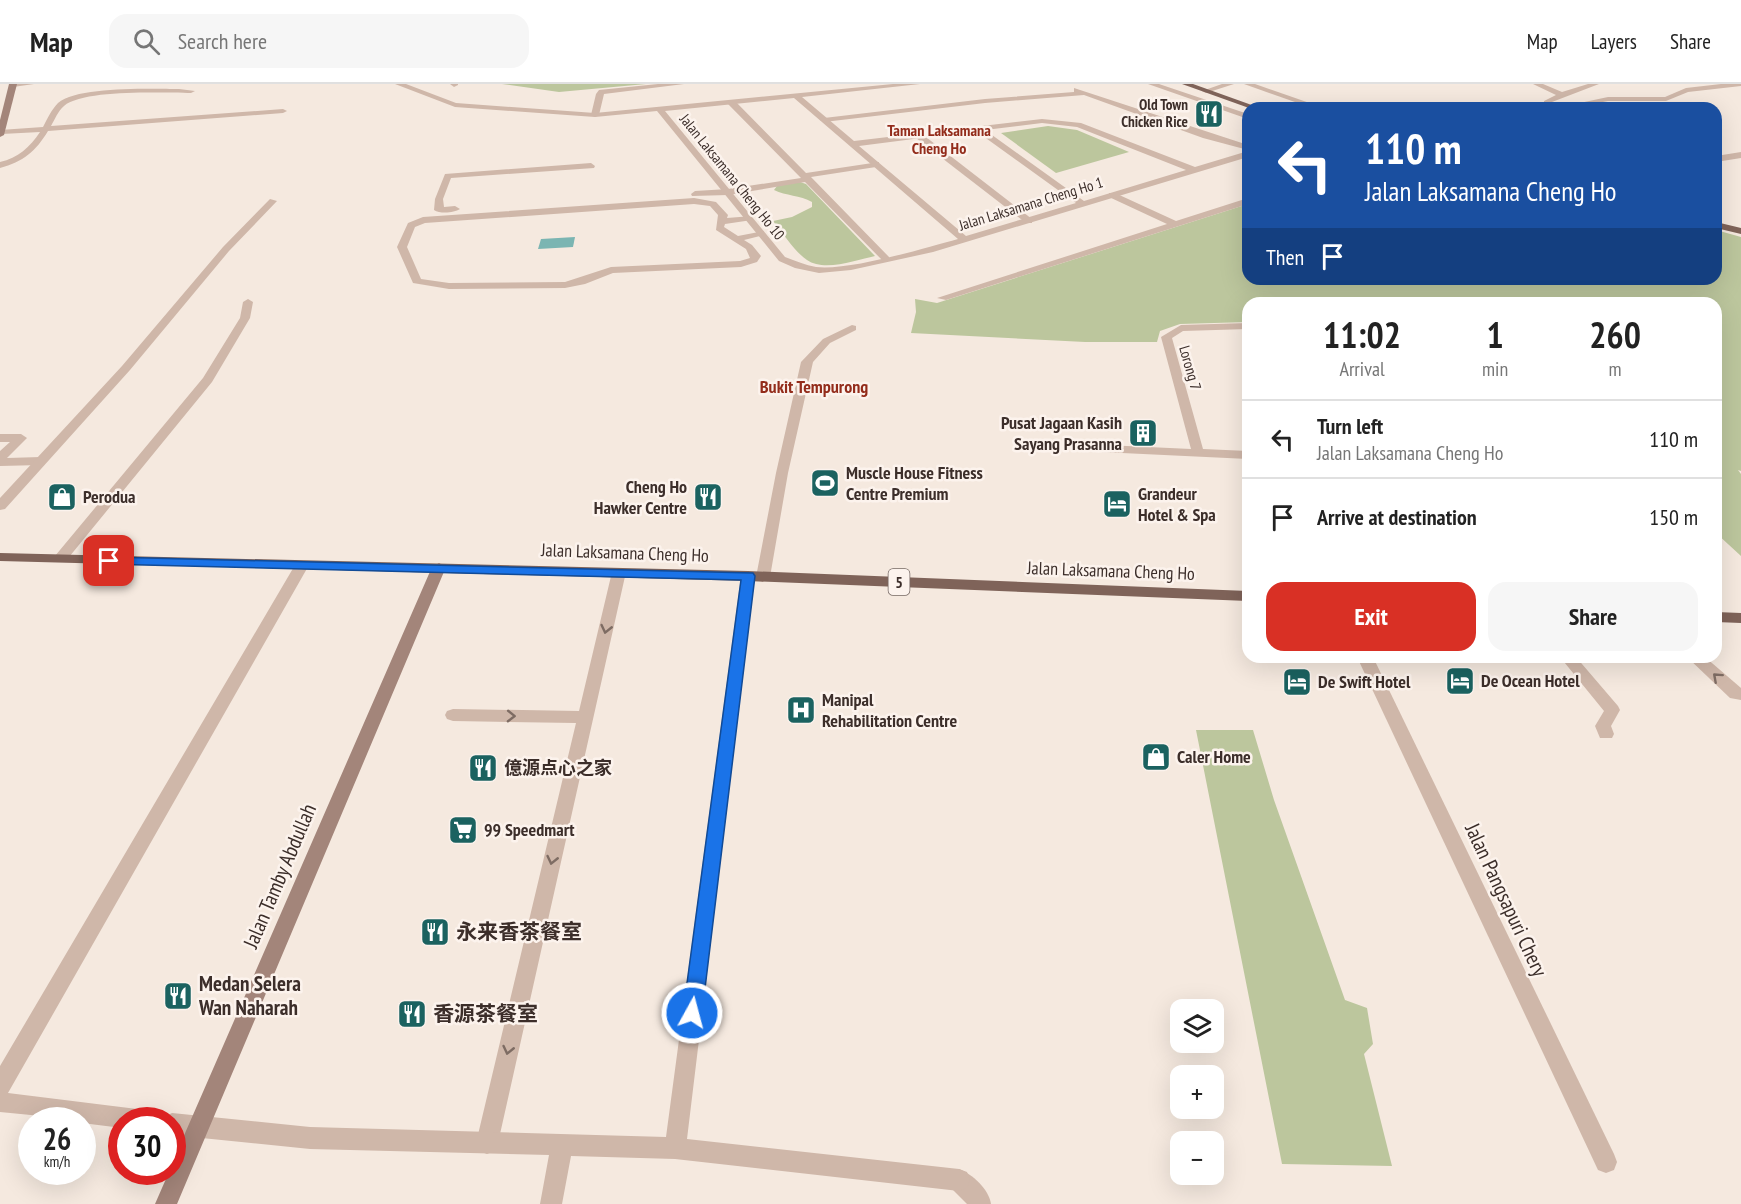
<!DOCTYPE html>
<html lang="en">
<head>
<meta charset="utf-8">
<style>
  body { margin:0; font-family:"PT Sans Narrow","Noto Sans SC",sans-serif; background:#f6f6f6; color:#222; height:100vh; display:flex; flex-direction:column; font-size:22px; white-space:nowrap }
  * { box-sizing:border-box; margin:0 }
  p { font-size:20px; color:#767676 }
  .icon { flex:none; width:33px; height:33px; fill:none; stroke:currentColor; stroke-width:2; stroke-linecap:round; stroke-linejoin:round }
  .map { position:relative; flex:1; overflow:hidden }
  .panel { position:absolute; left:1242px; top:213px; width:480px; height:366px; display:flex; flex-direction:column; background:#fff; border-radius:18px; box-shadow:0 6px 24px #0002 }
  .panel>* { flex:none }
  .guide { position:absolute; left:1242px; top:18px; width:480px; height:183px; border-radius:18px; box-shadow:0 6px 24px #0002; background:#1a4fa0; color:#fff; overflow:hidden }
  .controls { position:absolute; left:1170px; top:915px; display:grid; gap:12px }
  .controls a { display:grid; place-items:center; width:54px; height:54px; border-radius:12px; background:#fff; box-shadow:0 6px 24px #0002; font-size:30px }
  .speed { position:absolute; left:18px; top:1023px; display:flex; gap:12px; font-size:30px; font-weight:700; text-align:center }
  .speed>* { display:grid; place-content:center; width:78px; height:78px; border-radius:50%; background:#fff; box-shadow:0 6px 24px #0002; line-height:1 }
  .speed small { font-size:15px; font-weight:400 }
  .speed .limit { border:9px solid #d22; background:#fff; color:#111 }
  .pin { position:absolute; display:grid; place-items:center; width:51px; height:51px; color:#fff; margin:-26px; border-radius:12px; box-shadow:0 3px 9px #0006 }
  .me { position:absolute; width:66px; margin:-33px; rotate:7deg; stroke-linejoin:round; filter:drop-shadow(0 0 4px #0008) }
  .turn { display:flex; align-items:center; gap:21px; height:126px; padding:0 24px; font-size:27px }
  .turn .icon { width:78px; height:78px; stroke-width:2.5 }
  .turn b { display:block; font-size:42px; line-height:51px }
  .then { display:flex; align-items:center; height:57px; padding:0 24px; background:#0003; gap:12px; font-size:22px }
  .eta { display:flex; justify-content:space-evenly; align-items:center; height:102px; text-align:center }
  .eta b { font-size:36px; font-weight:800; line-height:42px }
  .primary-button { display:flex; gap:12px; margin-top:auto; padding:12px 24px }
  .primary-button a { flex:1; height:69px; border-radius:18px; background:#d93025; color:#fff; font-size:24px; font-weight:800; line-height:69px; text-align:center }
  .primary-button a+a { background:#f6f6f6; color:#222 }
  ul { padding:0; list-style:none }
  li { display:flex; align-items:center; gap:18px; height:78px; padding:0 24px; border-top:2px solid #e0e0e0 }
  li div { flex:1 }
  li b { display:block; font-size:22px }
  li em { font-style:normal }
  header { display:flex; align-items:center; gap:36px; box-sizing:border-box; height:84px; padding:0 30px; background:#fff; border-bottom:2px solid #e0e0e0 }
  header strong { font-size:28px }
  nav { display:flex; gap:33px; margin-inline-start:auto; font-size:21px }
  .search { width:420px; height:54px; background:#f6f6f6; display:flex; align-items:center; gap:15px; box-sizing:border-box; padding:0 21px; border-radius:18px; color:#767676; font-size:22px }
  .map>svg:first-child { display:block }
  .green { fill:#bcc69d }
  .water { fill:#7bb5b2 }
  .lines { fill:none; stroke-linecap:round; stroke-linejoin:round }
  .lane { fill:#cfb7a9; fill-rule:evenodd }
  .street { fill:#cfb7a9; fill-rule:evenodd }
  .secondary { fill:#a3857a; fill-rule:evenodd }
  .primary { fill:#7f6359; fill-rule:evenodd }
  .oneway { stroke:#7e6c63 }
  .route { fill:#1a73e8; stroke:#114b97; stroke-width:1.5 }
  .labels { text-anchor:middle; stroke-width:5; stroke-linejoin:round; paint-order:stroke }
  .far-poi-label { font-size:15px; font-weight:bold; fill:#3c2e2a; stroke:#fcf3ed; text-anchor:end }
  .far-street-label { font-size:15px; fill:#3c2e2a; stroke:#fcf3ed }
  .far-neighbourhood-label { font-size:16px; font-weight:bold; fill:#932c1b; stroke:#fcf3ed }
  .shield { fill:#fcf3ed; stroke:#766964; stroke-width:1.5 }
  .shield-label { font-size:16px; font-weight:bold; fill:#3c2e2a }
  .far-quarter-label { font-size:18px; font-weight:bold; fill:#932c1b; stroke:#fcf3ed }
  .poi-label { font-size:18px; font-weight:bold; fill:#3c2e2a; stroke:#fcf3ed; text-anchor:start }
  .street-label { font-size:18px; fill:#3c2e2a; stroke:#fcf3ed }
  .near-street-label { font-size:21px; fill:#3c2e2a; stroke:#fcf3ed }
  .near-poi-label { font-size:21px; font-weight:bold; fill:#3c2e2a; stroke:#fcf3ed; text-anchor:start }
</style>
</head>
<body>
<header>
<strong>Map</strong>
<div class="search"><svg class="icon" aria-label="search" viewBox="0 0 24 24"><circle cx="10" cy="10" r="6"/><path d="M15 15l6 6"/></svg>Search here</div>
<nav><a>Map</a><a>Layers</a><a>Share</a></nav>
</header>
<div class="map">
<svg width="1741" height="1120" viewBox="0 0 1741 1120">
  <rect width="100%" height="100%" fill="#f5e9df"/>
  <!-- green -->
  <g class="green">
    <polygon points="502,0 646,0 559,8"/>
    <polygon points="1048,42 1077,46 1129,68 1056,89 1001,49"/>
    <path d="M800,98l6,2 69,72c-18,4 -51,16 -68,4 -13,-9 -24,-27 -34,-39l19,-4 20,-10v-5c-12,-7 -26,-6 -38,-12l3,-4z"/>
    <polygon points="1248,120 1248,195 1716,195 1716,146 1741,153 1741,387 1738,386 1741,390 1741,472 1716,449 1716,219 1248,219 1248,238 1180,240 1160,247 1157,258 1085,258 911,249 916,228 915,215 937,219"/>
    <polygon points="1196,646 1253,646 1274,716 1345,916 1367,924 1373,960 1364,970 1392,1082 1282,1080"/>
  </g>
  <!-- water -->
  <polygon class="water" points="575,153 573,163 538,165 541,155"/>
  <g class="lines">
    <!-- lane -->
    <g class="lane">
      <polygon points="450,0 458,0 458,1 454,3"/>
      <polygon points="658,0 684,0 604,10 599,31 595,33 591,31 596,10 599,6"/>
      <polygon points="1222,0 1234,0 1206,9 1202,7"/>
      <polygon points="1244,0 1255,0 1324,24 1312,24"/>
      <polygon points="1074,4 1248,61 1248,66 1203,54 1084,11 985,19 824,38 820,36 824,34 985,15 1074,8"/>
      <path d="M179,5l16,2 -4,2c-27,0 -107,-4 -127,13 -6,5 -9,13 -13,20l232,-17 4,2 -4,2 -235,18c-12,20 -25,31 -48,37v-6c18,-4 30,-15 40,-30l-38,2 -2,-4 43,-3c4,-8 9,-18 15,-24 20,-17 94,-14 121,-14z"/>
      <polygon points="728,16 734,16 806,89 879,78 879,82 876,83 811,93 889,173 889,177 883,177 805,98 728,111 692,112 691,110 695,107 728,105 801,94 728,20"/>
      <polygon points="916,50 922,50 1032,135 1032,139 1026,139 916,54"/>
      <path d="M591,79l4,3 -1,2 -143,10 -8,21 1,8 11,-1 5,3c-6,4 -20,5 -26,1l1,-11 10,-25z"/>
      <polygon points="1109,109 1115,109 1176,137 1248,114 1248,120 946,216 937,214 1167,140 1109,113"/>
      <path d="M694,114l22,4 12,13 -1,3 25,-2v4l-27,4 -1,3 14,9 26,-5v4l-20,5 8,5 9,11 -4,6 -16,5 -128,6 -28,11 -20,4 -116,1 -36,-6 -16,-36 11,-24 15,-6zM694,120l16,2 8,9 -2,15 30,19 4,9 -10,3 -129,6 -46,15 -116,1 -28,-4 -14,-32 8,-20 10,-4z"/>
      <polygon points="248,215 253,218 250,234 212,298 65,478 55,478 53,475 55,472 203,294 240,234 243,218"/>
      <polygon points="852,241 856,242 856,246 830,259 813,278 788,389 770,493 763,498 758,496 756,493 776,389 801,278 823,255"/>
      <polygon points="0,350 21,350 27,354 7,374 41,373 47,377 41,381 0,382 0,367 10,358 0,358"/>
      <polygon points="619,484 626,488 498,1059 495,1067 487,1070 479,1067 476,1059 576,639 453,637 447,635 445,631 447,627 453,625 579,627 612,488"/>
      <polygon points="1560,573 1576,573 1618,622 1620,626 1611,642 1614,650 1612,654 1600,654 1595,642 1604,627"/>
      <polygon points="1687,573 1705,573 1741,604 1741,616 1730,614"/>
      <path d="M959,1085c13,5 30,20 32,35h-24l-16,-16 -3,-8 3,-8z"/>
    </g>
    <!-- street -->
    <g class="street">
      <polygon points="10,0 34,0 13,3"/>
      <path d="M395,0h11l50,19 139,10 298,-29h27l-118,13 52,44 188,-22 39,4 114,44 53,-16v6l-315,95 -82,18 -32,3 -24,-5 -16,-7 -122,-150 -62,6 -140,-10zM794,14l164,141c-33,9 -109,32 -142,28 -11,-2 -20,-6 -31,-10l-120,-146zM1042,39l35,4 109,43 -102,31 -99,-71zM976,47l100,72 -110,33 -107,-90z"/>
      <polygon points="1148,0 1159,0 1248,30 1248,35"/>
      <polygon points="1533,0 1543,0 1562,8 1588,0 1599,0 1552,18 1552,24 1544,24 1544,17 1556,11"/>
      <polygon points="1721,0 1741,0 1741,2 1688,8 1666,17 1608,17 1572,24 1556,24 1608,13 1665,13 1686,4"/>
      <polygon points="1741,68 1741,74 1716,78 1716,72"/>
      <polygon points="270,115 277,117 229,167 130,286 5,425 0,426 0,414 122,282 223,163"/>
      <polygon points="1248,239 1248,245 1183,247 1172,254 1203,365 1248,367 1248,375 1101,368 1099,365 1105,361 1191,365 1161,253 1181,241"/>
      <polygon points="302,477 309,481 8,1009 145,1026 153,1029 156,1036 122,1036 122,1044 82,1039 82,1036 0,1028 0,982 295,481"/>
      <polygon points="748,487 755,492 687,1055 959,1085 967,1088 970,1096 967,1104 959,1107 675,1075 571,1072 562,1120 540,1120 549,1071 310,1065 172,1051 172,1036 163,1036 164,1033 172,1029 310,1043 666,1053 741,492"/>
      <polygon points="1357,573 1373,573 1614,1070 1617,1078 1614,1086 1606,1089 1598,1086"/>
    </g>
    <!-- secondary -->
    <g class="secondary">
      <polygon points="9,0 17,0 4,51 0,53 0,36"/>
      <polygon points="439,479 446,483 177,1120 155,1120 169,1088 172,1088 172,1079 432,483"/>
    </g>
    <!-- primary -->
    <g class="primary">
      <polygon points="1182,0 1193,0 1260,24 1249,24"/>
      <polygon points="1716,138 1741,144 1741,150 1716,144"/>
      <polygon points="0,469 748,487 1248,507 1248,517 748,497 0,477"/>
      <polygon points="1716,528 1741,529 1741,539 1716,538"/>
    </g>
  </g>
  <!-- one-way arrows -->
  <defs><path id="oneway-chevron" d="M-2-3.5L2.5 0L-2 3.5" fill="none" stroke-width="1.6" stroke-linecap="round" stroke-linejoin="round" transform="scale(1.5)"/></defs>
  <g class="oneway">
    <use href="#oneway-chevron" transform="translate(606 545) rotate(103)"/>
    <use href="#oneway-chevron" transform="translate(1717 593) rotate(-138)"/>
    <use href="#oneway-chevron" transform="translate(511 632) rotate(1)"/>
    <use href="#oneway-chevron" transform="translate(552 776) rotate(103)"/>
    <use href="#oneway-chevron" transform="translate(508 966) rotate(103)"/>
  </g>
  <!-- route -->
  <polygon class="route" points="109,473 753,489 755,492 702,929 699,935 692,937 686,935 683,929 741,496 104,480 103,477"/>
  <!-- icons -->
  <defs>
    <g id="restaurant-square" transform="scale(1.5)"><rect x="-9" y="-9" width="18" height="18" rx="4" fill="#1b6260" stroke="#fcf3ed"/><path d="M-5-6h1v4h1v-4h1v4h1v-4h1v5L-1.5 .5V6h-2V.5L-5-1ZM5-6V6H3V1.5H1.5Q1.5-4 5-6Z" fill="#fff"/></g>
    <g id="building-square" transform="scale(1.5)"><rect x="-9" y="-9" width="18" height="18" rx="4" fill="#1b6260" stroke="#fcf3ed"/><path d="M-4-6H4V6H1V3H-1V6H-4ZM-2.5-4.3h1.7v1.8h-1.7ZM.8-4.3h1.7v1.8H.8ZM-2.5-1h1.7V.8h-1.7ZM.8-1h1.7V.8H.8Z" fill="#fff"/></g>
    <g id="stadium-square" transform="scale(1.5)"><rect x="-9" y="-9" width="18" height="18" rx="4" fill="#1b6260" stroke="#fcf3ed"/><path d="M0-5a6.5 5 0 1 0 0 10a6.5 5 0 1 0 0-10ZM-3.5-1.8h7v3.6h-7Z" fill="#fff"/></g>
    <g id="shop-square" transform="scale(1.5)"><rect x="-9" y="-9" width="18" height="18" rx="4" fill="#1b6260" stroke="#fcf3ed"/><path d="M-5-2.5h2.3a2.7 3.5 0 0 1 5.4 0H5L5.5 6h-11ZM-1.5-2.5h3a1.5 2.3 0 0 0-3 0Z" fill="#fff"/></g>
    <g id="hotel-square" transform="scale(1.5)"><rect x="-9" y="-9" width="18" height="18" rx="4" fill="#1b6260" stroke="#fcf3ed"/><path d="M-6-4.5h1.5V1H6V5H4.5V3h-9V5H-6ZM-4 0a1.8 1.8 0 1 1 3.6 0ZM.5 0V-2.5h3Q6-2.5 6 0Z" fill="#fff"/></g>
    <g id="hospital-square" transform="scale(1.5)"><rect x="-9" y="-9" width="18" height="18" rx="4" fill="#1b6260" stroke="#fcf3ed"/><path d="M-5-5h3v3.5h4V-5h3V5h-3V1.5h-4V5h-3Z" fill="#fff"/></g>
    <g id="supermarket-square" transform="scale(1.5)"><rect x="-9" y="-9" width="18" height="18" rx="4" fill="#1b6260" stroke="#fcf3ed"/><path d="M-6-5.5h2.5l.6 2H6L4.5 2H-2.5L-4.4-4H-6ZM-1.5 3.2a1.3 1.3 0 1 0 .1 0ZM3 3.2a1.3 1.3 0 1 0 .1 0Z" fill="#fff"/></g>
  </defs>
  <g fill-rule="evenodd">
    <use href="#restaurant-square" x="1209" y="30"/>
    <use href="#building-square" x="1143" y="349"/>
    <use href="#stadium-square" x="825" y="399"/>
    <use href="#shop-square" x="62" y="413"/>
    <use href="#restaurant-square" x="708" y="413"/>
    <use href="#hotel-square" x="1117" y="420"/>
    <use href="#hotel-square" x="1460" y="597"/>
    <use href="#hotel-square" x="1297" y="598"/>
    <use href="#hospital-square" x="801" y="626"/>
    <use href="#shop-square" x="1156" y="673"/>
    <use href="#restaurant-square" x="483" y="684"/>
    <use href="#supermarket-square" x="463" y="746"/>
    <use href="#restaurant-square" x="435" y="848"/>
    <use href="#restaurant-square" x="178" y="912"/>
    <use href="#restaurant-square" x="412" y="930"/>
  </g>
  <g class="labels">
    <!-- far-poi labels -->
    <g class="far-poi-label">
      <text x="1188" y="26">Old Town<tspan x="1188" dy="17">Chicken Rice</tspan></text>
    </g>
    <!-- far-street labels -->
    <g class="far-street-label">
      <text transform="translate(732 93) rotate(51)" y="5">Jalan Laksamana Cheng Ho 10</text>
      <text transform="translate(1031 120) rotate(-17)" y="5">Jalan Laksamana Cheng Ho 1</text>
      <text transform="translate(1190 284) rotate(74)" y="5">Lorong 7</text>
    </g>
    <!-- far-neighbourhood labels -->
    <g class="far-neighbourhood-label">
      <text x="939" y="52">Taman Laksamana<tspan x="939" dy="18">Cheng Ho</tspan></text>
    </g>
    <!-- shield labels -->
    <rect class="shield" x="888.5" y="485" width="21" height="26" rx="4.5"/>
    <g class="shield-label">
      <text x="899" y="504">5</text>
    </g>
    <!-- far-quarter labels -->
    <g class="far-quarter-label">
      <text x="814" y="309">Bukit Tempurong</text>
    </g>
    <!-- poi labels -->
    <g class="poi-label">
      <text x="1122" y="345" text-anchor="end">Pusat Jagaan Kasih<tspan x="1122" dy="21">Sayang Prasanna</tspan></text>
      <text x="846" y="395">Muscle House Fitness<tspan x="846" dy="21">Centre Premium</tspan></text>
      <text x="687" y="409" text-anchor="end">Cheng Ho<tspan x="687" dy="21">Hawker Centre</tspan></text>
      <text x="1138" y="416">Grandeur<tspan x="1138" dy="21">Hotel &amp; Spa</tspan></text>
      <text x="83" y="419">Perodua</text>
      <text x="1481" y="603">De Ocean Hotel</text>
      <text x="1318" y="604">De Swift Hotel</text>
      <text x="822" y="622">Manipal<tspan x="822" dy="21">Rehabilitation Centre</tspan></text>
      <text x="1177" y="679">Caler Home</text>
      <text x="504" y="690">億源点心之家</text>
      <text x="484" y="752">99 Speedmart</text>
    </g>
    <!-- street labels -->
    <g class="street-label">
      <text transform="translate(625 469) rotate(2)" y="6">Jalan Laksamana Cheng Ho</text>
      <text transform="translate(1111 487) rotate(2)" y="6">Jalan Laksamana Cheng Ho</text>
    </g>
    <!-- near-street labels -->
    <g class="near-street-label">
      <text transform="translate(280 792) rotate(-67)" y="7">Jalan Tamby Abdullah</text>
      <text transform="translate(1506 816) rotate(65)" y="7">Jalan Pangsapuri Chery</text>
    </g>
    <!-- near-poi labels -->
    <g class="near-poi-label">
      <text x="456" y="855">永来香茶餐室</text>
      <text x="199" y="907">Medan Selera<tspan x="199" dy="24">Wan Naharah</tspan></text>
      <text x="433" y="937">香源茶餐室</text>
    </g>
  </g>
</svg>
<div class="controls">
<a><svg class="icon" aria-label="layers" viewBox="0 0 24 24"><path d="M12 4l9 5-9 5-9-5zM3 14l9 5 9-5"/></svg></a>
<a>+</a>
<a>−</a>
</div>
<div class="speed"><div>26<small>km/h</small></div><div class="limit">30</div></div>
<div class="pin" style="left:109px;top:477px;background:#d93025"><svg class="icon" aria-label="arrive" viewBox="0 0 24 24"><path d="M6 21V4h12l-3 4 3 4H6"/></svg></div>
<svg class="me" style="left:692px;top:929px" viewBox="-20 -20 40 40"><circle r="17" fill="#1a73e8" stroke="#fff" stroke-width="3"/><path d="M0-11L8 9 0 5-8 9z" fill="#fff"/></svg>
<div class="guide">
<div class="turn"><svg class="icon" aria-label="left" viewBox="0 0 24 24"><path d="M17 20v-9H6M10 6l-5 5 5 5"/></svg><div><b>110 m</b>Jalan Laksamana Cheng Ho</div></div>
<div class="then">Then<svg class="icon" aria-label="arrive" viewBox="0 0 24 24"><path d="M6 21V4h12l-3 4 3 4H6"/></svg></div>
</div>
<section class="panel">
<div class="eta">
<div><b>11:02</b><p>Arrival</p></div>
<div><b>1</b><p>min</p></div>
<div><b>260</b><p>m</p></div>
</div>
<ul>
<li><svg class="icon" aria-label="left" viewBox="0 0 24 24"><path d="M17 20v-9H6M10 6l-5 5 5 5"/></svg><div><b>Turn left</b><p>Jalan Laksamana Cheng Ho</p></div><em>110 m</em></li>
<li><svg class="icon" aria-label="arrive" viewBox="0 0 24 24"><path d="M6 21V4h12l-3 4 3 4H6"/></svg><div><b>Arrive at destination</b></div><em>150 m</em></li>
</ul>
<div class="primary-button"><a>Exit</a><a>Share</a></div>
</section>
</div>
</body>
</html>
